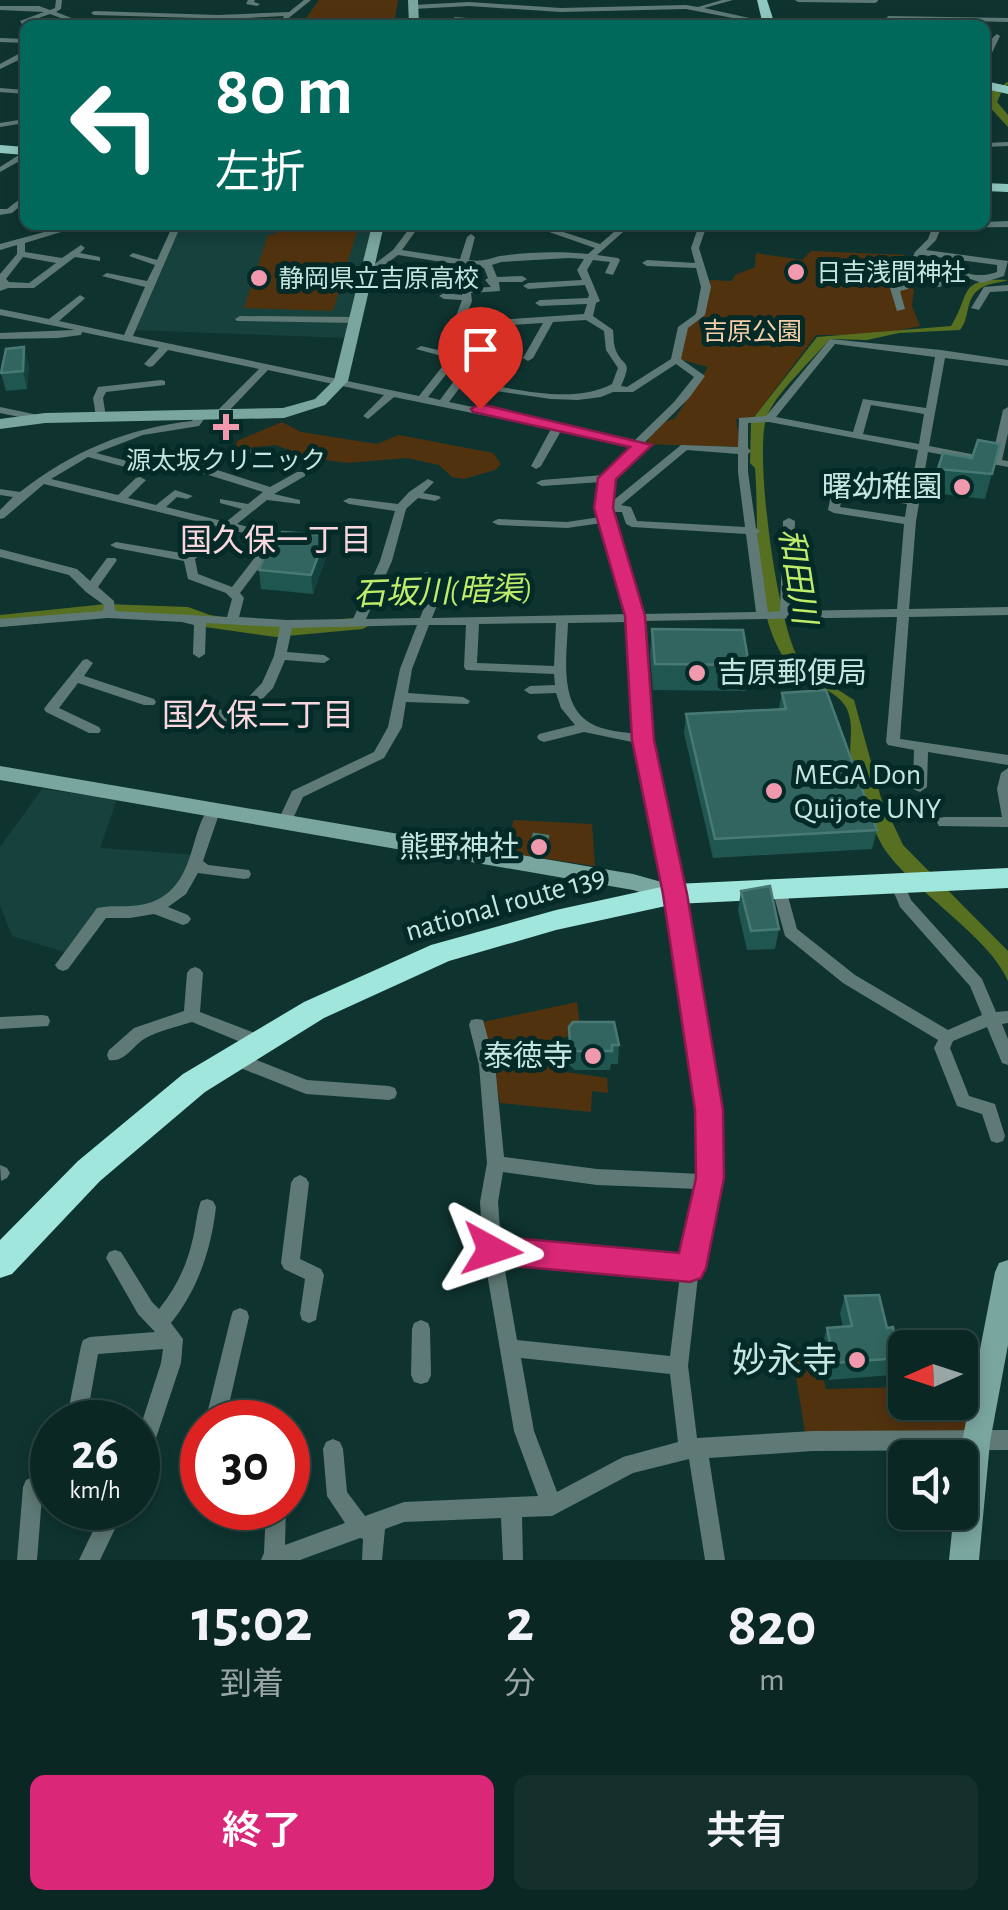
<!DOCTYPE html>
<html lang="ja">
<head>
<meta charset="utf-8">
<style>
  body { margin:0; font-family:"Alegreya Sans","Noto Sans JP",sans-serif; background:#142f2c; color:#f1f3f6; height:100vh; display:flex; flex-direction:column; font-size:38px; white-space:nowrap }
  * { box-sizing:border-box; margin:0 }
  p { font-size:32px; color:#9aa5a6 }
  .icon { flex:none; width:55px; height:55px; fill:none; stroke:currentColor; stroke-width:2; stroke-linecap:round; stroke-linejoin:round }
  .map { position:relative; height:1560px; overflow:hidden }
  .drawer { display:flex; flex-direction:column; background:#0b2724; flex:1 }
  .drawer>* { flex:none }
  .guide { position:absolute; left:20px; top:20px; width:970px; height:210px; border-radius:15px; box-shadow:0 5px 15px #0003,0 0 0 2px #2b4441; background:#00695c; color:#fff; overflow:hidden }
  .needle { width:65px; rotate:267deg }
  .controls { position:absolute; left:888px; top:1330px; display:grid; gap:20px }
  .controls a { display:grid; place-items:center; width:90px; height:90px; border-radius:15px; background:#0b2724; box-shadow:0 5px 15px #0003,0 0 0 2px #2b4441; font-size:50px }
  .speed { position:absolute; left:30px; top:1400px; display:flex; gap:20px; font-size:50px; font-weight:700; text-align:center }
  .speed>* { display:grid; place-content:center; width:130px; height:130px; border-radius:50%; background:#0b2724; box-shadow:0 5px 15px #0003,0 0 0 2px #2b4441; line-height:1 }
  .speed small { font-size:25px; font-weight:400 }
  .speed .limit { border:15px solid #d22; background:#fff; color:#111 }
  .pin { position:absolute; display:grid; place-items:center; width:85px; height:85px; color:#fff; margin:-102px -42px; border-radius:50% 50% 50% 0; rotate:-45deg; box-shadow:0 0 10px #0007 }
  .pin .icon { rotate:45deg }
  .me { position:absolute; width:110px; margin:-55px; rotate:95deg; stroke-linejoin:round; filter:drop-shadow(0 0 8px #0008) }
  .turn { display:flex; align-items:center; gap:35px; height:210px; padding:0 30px; font-size:45px }
  .turn .icon { width:130px; height:130px; stroke-width:2.5 }
  .turn b { display:block; font-size:70px; line-height:85px }
  .eta { display:flex; justify-content:space-evenly; align-items:center; height:170px; text-align:center }
  .eta b { font-size:60px; font-weight:600; line-height:70px }
  .action { display:flex; gap:20px; margin-top:auto; padding:20px 30px }
  .action a { flex:1; height:115px; border-radius:15px; background:#db2777; color:#fff; font-size:40px; font-weight:600; line-height:115px; text-align:center }
  .action a+a { background:#142f2c; color:#f1f3f6 }
  .map>svg:first-child { display:block }
  .built { fill:#16413d }
  .green { fill:#51320f }
  .water { fill:#566f21 }
  .lines { fill:none; stroke-linecap:round; stroke-linejoin:round }
  .stream { stroke:#566f21; stroke-width:2.5 }
  .river { fill:#566f21; fill-rule:evenodd }
  .street { fill:#5f7a76; fill-rule:evenodd }
  .secondary { fill:#7aa6a0; fill-rule:evenodd }
  .primary { fill:#8ec7bf; fill-rule:evenodd }
  .highway { fill:#a0e6dc; fill-rule:evenodd }
  .wall { fill:#205650 }
  .shaded-wall { fill:#12423d }
  .building { fill:#32655f; stroke:#497974; stroke-width:2.5 }
  .route { fill:#db2777; stroke:#8e194d; stroke-width:2.5 }
  .poi-dot { fill:#f29aad; stroke:#032a27; stroke-width:4 }
  .labels { text-anchor:middle; stroke-width:10; stroke-linejoin:round; paint-order:stroke }
  .far-poi-label { font-size:25px; fill:#c4e5e0; stroke:#032a27; text-anchor:start }
  .far-park-label { font-size:25px; fill:#f5cea9; stroke:#032a27 }
  .poi-label { font-size:30px; fill:#c4e5e0; stroke:#032a27; text-anchor:end }
  .street-label { font-size:30px; fill:#c4e5e0; stroke:#032a27 }
  .neighbourhood-label { font-size:32px; fill:#fad7de; stroke:#032a27 }
  .water-label { font-size:32px; font-style:italic; fill:#bfec6a; stroke:#032a27 }
  .near-poi-label { font-size:35px; fill:#c4e5e0; stroke:#032a27; text-anchor:end }
</style>
</head>
<body>
<div class="map">
<svg width="1008" height="1560" viewBox="0 0 1008 1560">
  <rect width="100%" height="100%" fill="#0f3430"/>
  <!-- built -->
  <g class="built">
    <polygon points="181,225 373,225 346,338 133,330"/>
    <polygon points="42,789 117,799 100,848 198,855 193,869 158,908 101,911 71,954 12,936 0,905 0,847"/>
  </g>
  <!-- green -->
  <g class="green">
    <polygon points="319,0 398,0 394,25 301,25"/>
    <polygon points="280,225 359,225 333,311 244,308 268,235 275,234"/>
    <polygon points="811,251 905,255 878,277 894,278 903,287 914,289 912,306 920,326 875,335 816,335 751,421 736,419 740,447 645,444 659,424 675,418 708,367 675,358 710,280 732,281 735,275 755,267 756,253 802,260"/>
    <polygon points="282,422 301,432 377,444 399,435 493,453 501,464 495,470 464,479 452,477 439,465 407,458 347,463 306,457 276,445 235,449 237,441"/>
    <polygon points="514,820 592,824 595,866 502,852"/>
    <polygon points="577,1002 581,1035 564,1037 566,1072 607,1078 608,1093 592,1091 591,1112 500,1103 488,1043 478,1023"/>
    <polygon points="818,1356 826,1389 905,1387 905,1402 960,1402 960,1386 966,1386 966,1438 806,1438 793,1358"/>
  </g>
  <!-- water -->
  <path class="water" d="M1008,280c-6,3 -21,2 -31,11 -12,11 -7,27 -17,39l-61,3 -32,7 -37,-1c-17,20 -54,54 -63,77 -14,33 11,223 36,249 13,14 35,24 51,35l27,98 22,47 105,106v30c-18,-43 -89,-86 -120,-127 -13,-16 -33,-72 -37,-93 -3,-19 4,-32 -4,-52 -10,-21 -41,-24 -55,-40 -43,-52 -32,-139 -37,-201l-5,-5 1,-42 66,-84 134,-11c20,-31 6,-49 57,-46z"/>
  <g class="lines">
    <!-- stream -->
    <polyline class="stream" points="995,93 1008,83"/>
    <!-- river -->
    <g class="river">
      <polygon points="985,88 1001,93 997,102 1008,115 1008,127 985,102"/>
      <polygon points="106,604 188,607 210,615 276,625 363,617 373,623 363,629 276,637 205,627 184,619 110,615 0,627 0,615"/>
    </g>
    <!-- street -->
    <g class="street">
      <polygon points="56,0 62,0 61,9 56,12 74,19 74,21 68,25 60,25 66,20 50,14 22,24 20,21 44,12 0,10 0,6 39,6 50,10 55,8"/>
      <polygon points="248,0 255,0 254,2 260,4 257,6 246,4"/>
      <polygon points="304,0 311,0 285,21 282,19 284,16 208,20 189,25 178,25 198,18 94,15 91,13 94,11 218,15 289,12"/>
      <polygon points="722,0 733,0 704,8 767,22 764,24 686,9 561,12 469,6 413,9 410,7 413,5 469,2 561,8 686,5 698,7"/>
      <polygon points="795,0 878,0 878,1 875,3 798,2"/>
      <polygon points="888,16 1008,18 1008,22 886,19"/>
      <polygon points="455,17 504,21 507,23 503,25 453,20"/>
      <polygon points="691,18 698,18 698,20 695,21 696,25 690,25 688,20"/>
      <polygon points="85,22 88,25 79,25"/>
      <path d="M997,34l3,2 -11,23 -4,2c0,-10 4,-22 12,-27z"/>
      <polygon points="0,38 25,39 25,43 0,42"/>
      <polygon points="22,52 25,52 25,57 0,69 0,64"/>
      <polygon points="0,88 25,90 25,94 0,92"/>
      <polygon points="25,119 25,123 0,127 0,123"/>
      <polygon points="1008,142 1008,146 985,147 985,143"/>
      <polygon points="22,153 25,153 25,158 0,172 0,167"/>
      <polygon points="25,195 25,202 12,213 0,215 0,209 7,209"/>
      <path d="M1008,221v6l-67,1 -5,12 -10,10 82,11 -4,15 -22,7 -26,-9 -16,13h-6v-4l16,-13 -1,-6h6c10,13 28,13 42,8v-7l-75,-10 -14,34 -8,2 5,18 -8,2 -7,-23 10,-2 15,-34 13,-13 4,-11h-34l-4,-3h91v-3z"/>
      <path d="M70,225h14l-59,18v9l37,6 19,-13 4,3 -5,5 20,4v4l-25,-4 -41,31h-26l-8,3v-17l17,-20v-9l-17,5v-6zM23,257l33,6 -27,20 -20,-1 -3,-3z"/>
      <path d="M173,225h8l-48,111 286,60 30,-38 -33,-9 5,-3 30,7 8,-28 -4,-6 7,-19 -18,-1 -5,-3 5,-3 18,2 -2,-23 8,-6 -70,-11 -28,21h-6v-4l29,-22 19,-25h8l-18,25 58,9 7,-22 4,-3 4,3 -6,23c13,2 19,-1 31,-4 26,-4 61,-5 88,-2l7,-6 -66,-23h13l58,19 22,-19h9l-34,30 21,3 2,2 -7,15 -8,-2 5,-11 -17,-2 -6,10 13,31 -4,2 -3,13 20,14c1,6 0,12 2,18 7,21 19,9 6,38l6,1 44,-28 7,-32 18,-13 5,-27 -5,-19 -49,-2 -5,-3 5,-3 48,3 -4,-15 8,-23h8l-8,23 12,39 -6,28 -17,13 -7,31 24,17 -16,22 -44,44 3,3 -1,2 -35,32 -3,25 72,-59 57,2 1,-29 27,-2 64,-77 111,11 67,10v6l-63,-8 -16,88 63,12 11,-48 5,-3v26l-6,27 6,1v6l-80,-15 -12,69 -7,88 99,-2v8l-99,2 -9,122 108,16v10l-80,-13 -1,35 -7,5 -5,-2 -2,-3 1,-37 -26,-5 -2,-3 11,-125 -255,4 8,119 32,154 35,216 2,68 -20,90 -11,98 9,72 116,-7 195,-1v20l-195,1 -104,7 16,102h-20l-16,-101 -56,14 -81,43 -30,1 1,43h-20l-2,-42 -97,4 -19,7 -3,31h-20l1,-21 -3,-1 -60,22h-39l3,-7 2,-45h20l-1,37 60,-22 -18,-27 -4,-47 3,-7 7,-3 7,3 3,7 4,43 18,24 39,-14 134,-6 -24,-65 -31,-181 -3,-48 7,-39 -8,-98 -10,-40 2,-5 6,-1 6,1 12,45 9,92 93,12 104,5v-64l-33,-216 -31,-151 -53,-11 -40,10 -5,-2 -2,-3 2,-3 36,-9 -14,-17 -5,-15 -26,1 -6,-4 6,-4 25,-1 -1,-11 -88,-4 -2,-3 2,-42h-37l-17,44 -4,24 55,4 7,4 -2,3 -62,-2 -4,25 -18,31 -81,39 -14,30 -5,1 -7,-5 15,-32 82,-39 14,-25 12,-58 17,-44 -125,3 -5,24 37,3 6,4 -6,4 -39,-3 -12,28 -36,37 -5,1 -27,-17 7,-4 19,10 31,-32 12,-27 6,-29 -74,-4 -1,31 -6,4 -6,-4 1,-29 -12,-3 -74,-4 -108,9v-8l103,-8 1,-6 -18,-13 -17,-17 -69,-18v-8l77,20 13,12 17,-23h8l2,2 -19,27 16,14 1,10 112,6 5,-18 -6,-6 -38,-14 -4,-18 -68,-13 -6,-3 6,-3 71,12 33,-27 -176,-43 -40,34 -4,1v-9l13,-13 -13,-2v-6l20,3c51,-40 107,-64 172,-71l6,-8 4,-1 5,3 -8,11 -56,9 -47,18 27,7 15,-8 62,14 20,-15 28,-2 4,1v4l-25,2 -16,12 59,19 27,-15h8v4l-31,18 26,6v4l-33,-4 -30,24 42,11v4l-4,1 -44,-10 -36,29 3,15 34,13 34,-44h8l2,2 -36,48 4,5 -5,19 48,3 66,-1 27,-58 15,-50 -46,-7 -6,-3 6,-3 49,6 11,-12 19,-13 6,3 -11,11 16,3 2,2 -6,3 -17,-3 -12,11 -14,52 -26,58 54,-1 9,-23 -9,-12 4,-10 4,-1 6,4 -2,7 9,12 -9,23 197,-4 -27,-91 -35,5 -69,-3 -6,-3 6,-3 69,3 33,-5 -3,-10 4,-25 -59,4 -6,-3 6,-3 62,-5 31,-28 -74,-16 -20,35 -5,3 -5,-3 20,-37 -157,-32 -26,22 -5,-3 21,-21 -116,-25 -45,47 -4,1 -5,-3 1,-2 44,-44 -91,-19 -15,16 -4,1 -5,-3 15,-16 -77,-16 -1,3 -23,3 -58,1v-6l75,-3 -75,-15v-6l49,10 31,-24 5,3 -2,2 -24,21 65,14 21,-48 -43,-11 5,-3 40,8 8,-16 -26,-9 4,-3 24,7zM569,258l15,1 -7,11 5,10 -54,3 -5,3 5,3 57,-4 4,10 -1,3 -48,2 -5,3 5,3 47,-2 -3,10 -117,8 -2,-3 7,-18 -1,-8 29,-2 -1,-9h23l5,-3 -5,-3 -25,1 -5,-12 9,-3zM478,267l6,1 4,10 -3,2 6,7 -20,1 -1,-15zM586,320l18,11 2,19 12,18 -6,16c-43,23 -107,1 -154,-4l-4,1 -14,19 -12,-3 32,-40 8,-29 75,-5 -20,35 5,3 5,-3 20,-36zM835,344l100,13 -9,51 -63,-9 -10,33 -77,-15zM676,364l18,13 -20,25 -39,38 -71,-15 -5,-3 -4,2 -106,-22 12,-16 90,13 27,1 23,-3 12,-5h20zM871,405l53,9 -5,30 -56,-10zM769,422l149,28 -9,48 -71,-11 -6,3 -4,20 6,3 70,11 -7,85 -105,2 3,-90 -6,-3 -6,3 -3,90 -12,1 -11,-78 3,-3 -4,-3 -8,-56v-18l3,-3 -3,-3v-25zM687,450l51,4v18l7,55 -108,-6 -6,-14 -10,-2zM88,457l37,10 15,-8 62,14 61,19 -15,12 -28,-5v4l22,6 -16,13 -60,-15 11,-10 10,2 6,-3 -18,-6 -19,15 -28,-7 18,-18 -6,-3 -4,1 -18,17 -67,-16zM843,494l64,10 -2,13 -65,-10zM613,512h9l4,12 6,3 114,7 10,78 -115,2 -30,-100zM629,622l7,112c-13,-2 -28,-3 -40,-8 -39,-16 -29,-70 -28,-103zM556,623l-2,43 -77,-3 2,-39zM503,1172l94,13 102,4 -16,70 -182,-16 -3,-41zM503,1259l177,16 -10,81 -153,-16zM521,1358l149,16 8,68 -55,15 -66,35 -23,-61z"/>
      <polygon points="789,225 886,225 882,228 793,228"/>
      <polygon points="1008,285 1008,291 990,292 979,310 971,308 984,287"/>
      <polygon points="240,316 355,317 360,320 355,323 237,321 235,319"/>
      <polygon points="161,380 165,381 165,385 106,392 103,398 106,417 101,420 96,417 93,398 98,387"/>
      <polygon points="0,407 43,416 44,418 39,421 0,413"/>
      <polygon points="87,659 93,663 84,676 154,699 156,702 154,705 144,705 78,683 59,708 99,727 101,730 99,733 89,733 46,712 44,709 46,706 83,660"/>
      <polygon points="1008,768 1008,827 939,826 937,822 939,818 944,817 1002,817 997,789 1001,773"/>
      <path d="M213,806l7,5 -17,50 5,4 41,5 2,4 -2,4 -5,1 -46,-6 -12,21 -18,13 20,8 3,4 -3,4 -5,2 -29,-11 -24,4h-24l-38,51 -5,2 -5,-2 -3,-4 3,-4 39,-53c18,-4 37,1 55,-6 47,-17 37,-81 61,-96z"/>
      <polygon points="897,878 902,879 911,900 982,979 996,1012 1008,1011 1008,1023 1002,1024 1008,1039 1008,1065 1002,1063 987,1027 953,1041 950,1048 969,1096 995,1104 1005,1136 1003,1141 997,1143 991,1141 982,1114 957,1106 934,1048 938,1040 843,983 785,936 772,889 774,885 784,885 786,889 797,929 855,975 948,1030 982,1015 970,986 900,907 890,883 892,879"/>
      <path d="M195,967l5,2 3,4 -3,39 65,25 2,5 -2,5 -6,2 -6,-2 -61,-25c-16,5 -35,9 -48,17 -13,9 -19,23 -35,21l-2,-5 2,-5 25,-22 50,-17 3,-38 3,-4z"/>
      <polygon points="42,1015 48,1016 50,1021 48,1026 0,1029 0,1017"/>
      <polygon points="234,1051 307,1080 389,1086 395,1088 397,1093 395,1098 389,1100 306,1094 228,1063 226,1058 228,1053"/>
      <polygon points="0,1165 7,1168 10,1173 7,1178 1,1181"/>
      <polygon points="300,1175 306,1178 309,1183 300,1259 321,1269 324,1275 316,1320 309,1323 302,1320 300,1314 305,1279 284,1269 281,1263 291,1183 294,1178"/>
      <path d="M207,1199l6,2 3,6c-5,43 -18,82 -45,116l12,16 -2,24 -33,99 -3,7 -7,3v-38l23,-71 2,-14 -65,5 -12,68h-20l15,-76 2,-6 7,-3 65,-5 -17,-18 -32,-56 3,-6 6,-2 6,2 31,50 7,7c16,-20 27,-41 33,-67 4,-13 4,-28 9,-41z"/>
      <polygon points="240,1308 247,1311 249,1317 225,1422 205,1422 231,1317 233,1311"/>
      <polygon points="421,1320 428,1323 430,1329 431,1375 428,1382 421,1384 414,1382 411,1375 412,1329 414,1323"/>
      <polygon points="52,1476 52,1496 42,1497 37,1560 17,1560 23,1487 26,1480 33,1477"/>
      <polygon points="104,1508 125,1508 100,1560 79,1560"/>
    </g>
    <!-- secondary -->
    <g class="secondary">
      <polygon points="408,0 418,0 419,25 409,25"/>
      <polygon points="372,225 384,225 348,381 325,405 284,418 45,423 0,429 0,419 45,413 283,408 315,399 334,380"/>
      <polygon points="0,766 633,874 683,888 686,894 683,900 675,902 633,890 0,780"/>
      <polygon points="1008,1260 1008,1345 990,1442 979,1560 949,1560 954,1512 960,1512 962,1442 995,1272 999,1263"/>
    </g>
    <!-- primary -->
    <g class="primary">
      <polygon points="757,0 767,0 775,25 763,25"/>
      <polygon points="985,81 1008,86 1008,94 985,89"/>
      <polygon points="0,145 25,147 25,155 0,153"/>
      <polygon points="985,183 1008,184 1008,192 985,191"/>
    </g>
    <!-- highway -->
    <polygon class="highway" points="1008,868 1008,888 675,904 556,930 449,961 324,1018 205,1092 100,1181 12,1274 0,1278 0,1240 78,1161 183,1074 304,1002 431,945 556,910 675,884"/>
  </g>
  <!-- wall -->
  <g class="wall">
    <polygon points="29,365 27,389 6,391 1,373"/>
    <polygon points="1000,444 985,499 933,493 938,469 972,458"/>
    <polygon points="326,535 327,554 313,594 261,589 259,570 275,547"/>
    <polygon points="652,629 749,665 745,691 653,690 650,654"/>
    <polygon points="782,693 877,830 872,849 713,858 684,733 686,714 779,709"/>
    <polygon points="548,843 545,854 530,851 530,844"/>
    <polygon points="741,891 779,929 775,949 747,950 738,910"/>
    <polygon points="569,1027 619,1045 618,1064 611,1064 610,1070 575,1070 569,1065"/>
    <polygon points="845,1296 887,1328 899,1358 892,1375 829,1380 822,1346 827,1328 843,1327 840,1313"/>
  </g>
  <!-- shaded-wall -->
  <g class="shaded-wall">
    <polygon points="24,347 29,365 27,389 23,371"/>
    <polygon points="326,535 327,554 313,594 311,575"/>
  </g>
  <!-- building -->
  <g class="building">
    <polygon points="24,347 23,371 1,373 6,349"/>
    <polygon points="978,440 1000,444 992,474 938,469 943,453 972,458"/>
    <polygon points="282,532 326,535 311,575 259,570 268,547 275,547"/>
    <polygon points="652,629 743,630 749,665 655,664"/>
    <polygon points="826,690 877,830 715,839 686,714 786,709 782,693"/>
    <polygon points="534,834 548,836 545,847 530,844"/>
    <polygon points="770,886 779,929 751,931 741,891"/>
    <polygon points="573,1022 614,1022 619,1045 612,1045 612,1051 576,1051 570,1046 569,1027"/>
    <polygon points="879,1295 887,1328 893,1327 899,1358 834,1363 827,1328 852,1326 845,1296"/>
  </g>
  <!-- route -->
  <polygon class="route" points="480,404 652,445 616,479 613,508 645,616 654,740 687,894 723,1110 724,1178 706,1268 701,1278 690,1282 492,1264 481,1260 477,1250 481,1240 492,1236 679,1253 696,1178 695,1110 663,894 632,740 625,616 594,508 598,478 630,447 473,412 471,409"/>
  <!-- markers -->
  <g class="poi-dot">
    <circle cx="796" cy="272" r="10"/>
    <circle cx="259" cy="278" r="10"/>
    <path d="M221 412h10v10h10v10h-10v10h-10v-10h-10v-10h10z"/>
    <circle cx="962" cy="487" r="10"/>
    <circle cx="697" cy="673" r="10"/>
    <circle cx="774" cy="791" r="10"/>
    <circle cx="539" cy="847" r="10"/>
    <circle cx="593" cy="1056" r="10"/>
    <circle cx="857" cy="1360" r="10"/>
  </g>
  <g class="labels">
    <!-- far-poi labels -->
    <g class="far-poi-label">
      <text x="816" y="281">日吉浅間神社</text>
      <text x="279" y="287">静岡県立吉原高校</text>
      <text x="226" y="469" text-anchor="middle">源太坂クリニック</text>
    </g>
    <!-- far-park labels -->
    <g class="far-park-label">
      <text x="752" y="340">吉原公園</text>
    </g>
    <!-- poi labels -->
    <g class="poi-label">
      <text x="942" y="497">曙幼稚園</text>
      <text x="717" y="683" text-anchor="start">吉原郵便局</text>
      <text x="794" y="784" text-anchor="start">MEGA Don<tspan x="794" dy="34">Quijote UNY</tspan></text>
      <text x="519" y="857">熊野神社</text>
      <text x="573" y="1066">泰徳寺</text>
    </g>
    <!-- street labels -->
    <g class="street-label">
      <text transform="translate(505 903) rotate(-16)" y="10">national route 139</text>
    </g>
    <!-- neighbourhood labels -->
    <g class="neighbourhood-label">
      <text x="276" y="551">国久保一丁目</text>
      <text x="258" y="726">国久保二丁目</text>
    </g>
    <!-- water labels -->
    <g class="water-label">
      <text transform="translate(798 576) rotate(81)" y="11">和田川</text>
      <text transform="translate(443 591) rotate(-2)" y="11">石坂川(暗渠)</text>
    </g>
    <!-- near-poi labels -->
    <g class="near-poi-label">
      <text x="837" y="1372">妙永寺</text>
    </g>
  </g>
</svg>
<div class="controls">
<a><svg class="needle" viewBox="-14 -14 28 28"><path d="M0-13l5 13h-10z" fill="#e53935"/><path d="M0 13l5-13h-10z" fill="#9aa5a6"/></svg></a>
<a><svg class="icon" aria-label="sound" viewBox="0 0 24 24"><path d="M4 9h4l5-4v14l-5-4H4zM17 9q2 3 0 6"/></svg></a>
</div>
<div class="speed"><div>26<small>km/h</small></div><div class="limit">30</div></div>
<div class="pin" style="left:480px;top:409px;background:#d93025"><svg class="icon" aria-label="arrive" viewBox="0 0 24 24"><path d="M6 21V4h12l-3 4 3 4H6"/></svg></div>
<svg class="me" style="left:492px;top:1250px" viewBox="-20 -20 40 40"><path d="M0-17L14 15 0 8-14 15z" fill="#db2777" stroke="#fff" stroke-width="4"/></svg>
<div class="guide">
<div class="turn"><svg class="icon" aria-label="left" viewBox="0 0 24 24"><path d="M17 20v-9H6M10 6l-5 5 5 5"/></svg><div><b>80 m</b>左折</div></div>
</div>
</div>
<section class="drawer">
<div class="eta">
<div><b>15:02</b><p>到着</p></div>
<div><b>2</b><p>分</p></div>
<div><b>820</b><p>m</p></div>
</div>
<div class="action"><a>終了</a><a>共有</a></div>
</section>
</body>
</html>
